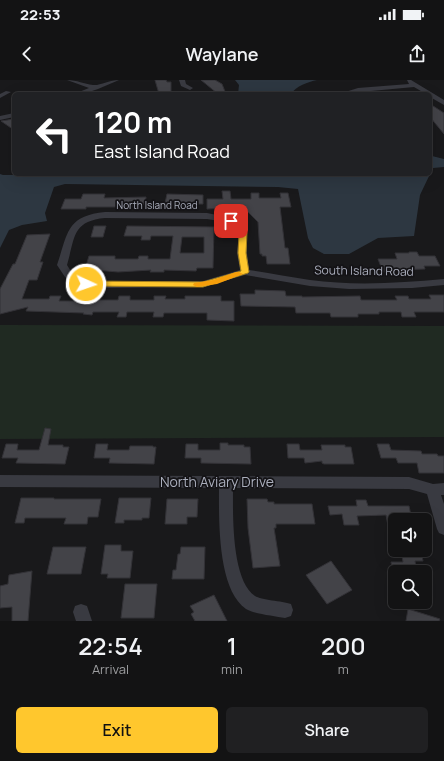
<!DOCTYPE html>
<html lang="en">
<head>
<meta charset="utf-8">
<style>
  body { margin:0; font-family:Manrope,sans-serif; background:#202022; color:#f1f3f6; height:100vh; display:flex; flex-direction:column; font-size:15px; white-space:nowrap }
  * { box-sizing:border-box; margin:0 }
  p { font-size:13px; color:#9d9ea0 }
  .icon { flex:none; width:22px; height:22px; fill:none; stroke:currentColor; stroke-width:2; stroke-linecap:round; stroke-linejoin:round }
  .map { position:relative; height:541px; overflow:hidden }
  .drawer { display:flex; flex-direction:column; background:#131314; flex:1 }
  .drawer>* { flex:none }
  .guide { position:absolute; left:12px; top:12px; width:420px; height:84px; border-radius:6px; box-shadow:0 4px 16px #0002,0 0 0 1px #323234; background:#202124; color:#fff; overflow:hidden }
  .buttons { position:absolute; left:388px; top:433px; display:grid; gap:8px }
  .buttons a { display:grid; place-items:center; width:44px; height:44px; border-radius:6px; background:#131314; box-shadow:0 4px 16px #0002,0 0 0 1px #323234; font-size:20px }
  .pin { position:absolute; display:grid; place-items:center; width:34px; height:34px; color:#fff; margin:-17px; border-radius:8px; box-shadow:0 2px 6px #0006 }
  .me { position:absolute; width:44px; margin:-22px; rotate:93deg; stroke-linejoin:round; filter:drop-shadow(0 0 3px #0008) }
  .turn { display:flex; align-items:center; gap:14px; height:84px; padding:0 16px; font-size:18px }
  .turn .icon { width:52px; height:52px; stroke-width:2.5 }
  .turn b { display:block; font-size:28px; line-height:34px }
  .eta { display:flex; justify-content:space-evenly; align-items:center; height:68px; text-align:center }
  .eta b { font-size:24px; font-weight:600; line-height:28px }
  .button { display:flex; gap:8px; margin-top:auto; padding:8px 16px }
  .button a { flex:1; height:46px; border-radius:6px; background:#ffc72d; color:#111; font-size:16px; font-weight:600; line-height:46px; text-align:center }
  .button a+a { background:#202022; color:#f1f3f6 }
  .status { display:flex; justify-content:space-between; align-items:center; height:28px; padding:0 20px; background:#131314; direction:ltr }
  .status svg { height:11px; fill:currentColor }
  header { display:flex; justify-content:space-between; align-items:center; height:52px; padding:0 16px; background:#131314; font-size:18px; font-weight:600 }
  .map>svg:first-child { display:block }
  .green { fill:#202a22 }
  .water { fill:#2d3741 }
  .building { fill:#434348; stroke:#333237; fill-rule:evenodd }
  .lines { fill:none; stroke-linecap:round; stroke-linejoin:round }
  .minor { fill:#393a41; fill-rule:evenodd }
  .route { fill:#ffc72d; stroke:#a6811d }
  .slow { fill:#f59e0b }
  .labels { text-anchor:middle; stroke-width:3.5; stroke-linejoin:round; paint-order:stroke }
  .far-street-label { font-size:10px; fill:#aaaebc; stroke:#141316 }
  .street-label { font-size:12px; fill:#aaaebc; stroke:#141316 }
  .near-street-label { font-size:14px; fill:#aaaebc; stroke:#141316 }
</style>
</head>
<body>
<div class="status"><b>22:53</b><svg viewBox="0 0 49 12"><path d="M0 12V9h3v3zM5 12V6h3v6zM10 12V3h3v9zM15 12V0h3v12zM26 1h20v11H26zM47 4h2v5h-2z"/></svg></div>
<header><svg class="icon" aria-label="back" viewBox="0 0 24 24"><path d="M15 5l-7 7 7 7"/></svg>Waylane<svg class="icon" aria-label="share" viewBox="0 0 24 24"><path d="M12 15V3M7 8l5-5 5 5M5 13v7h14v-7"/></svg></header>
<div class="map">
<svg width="444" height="541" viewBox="0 0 444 541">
  <rect width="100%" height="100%" fill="#19191b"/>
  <!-- green -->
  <polygon class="green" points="0,245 444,246 444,357 0,359"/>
  <!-- water -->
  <g class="water">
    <path d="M235,0h82c-9,2 -21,6 -26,14h-53l1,-9z"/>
    <polygon points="430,63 432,76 444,79 444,87 433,88 430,94"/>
    <polygon points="0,94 3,95 430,94 420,115 414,156 378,158 349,174 324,174 313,168 308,158 298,109 278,107 65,104 54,107 45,133 47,141 22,145 9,150 0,168"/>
  </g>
  <!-- building -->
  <g class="building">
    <polygon points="155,0 166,0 167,2 171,2 171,14 159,14"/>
    <polygon points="201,0 215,0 222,4 226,14 218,14"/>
    <polygon points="430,24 444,33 444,54 430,37"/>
    <polygon points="14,39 14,50 1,41"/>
    <polygon points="222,111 230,111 231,119 251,119 251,113 259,113 259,118 281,118 280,113 288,113 291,127 280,127 285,168 288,168 290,184 267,184 266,176 262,176 262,174 260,174 258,142 243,127 207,129 207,119 223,119"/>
    <polygon points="83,114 105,114 104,118 146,117 145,125 135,125 135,127 86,127 86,129 61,129 65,119 81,119"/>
    <polygon points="167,114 203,115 203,124 188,124 188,128 164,128"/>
    <polygon points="94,146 106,146 103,157 91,157"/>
    <path d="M127,146l87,1 -1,41h-16l-1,3 -32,-1v2h-14l1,-2 -33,2 -33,-3 4,-13h26v3h23l1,-3h9v3h22l3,-23h-22l-1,4h-9l1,-4h-18zM182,157h22v16h-24z"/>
    <polygon points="50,154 40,182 43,182 37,200 29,200 22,219 49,219 50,216 61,216 59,221 82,221 83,216 97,216 96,220 118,220 119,216 130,216 130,220 154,220 154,216 166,216 165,219 185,219 185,216 221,216 221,221 234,221 234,241 207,240 207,233 164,233 163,237 153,237 154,232 127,232 126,237 117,237 119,232 93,232 92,235 83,234 84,233 26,231 28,227 0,234 0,209 13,184 15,184 27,155"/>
    <polygon points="409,172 417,172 419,176 435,176 440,186 424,186 425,189 393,190 394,192 383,192 378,179 397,179 395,173 409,173"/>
    <polygon points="255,210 285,211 286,216 302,216 302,217 360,216 361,220 397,220 395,216 408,216 409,219 431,219 429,215 444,215 444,232 414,232 416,237 402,237 401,232 379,232 379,234 358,234 358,237 331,237 330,233 296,233 295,227 241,226 240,214 255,214"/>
    <polygon points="45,348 51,349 48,365 63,365 63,367 69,367 65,384 16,383 18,378 2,378 6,364 18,364 17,370 39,370"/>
    <polygon points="220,363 228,363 228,365 244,365 244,367 250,367 251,384 201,383 201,378 185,378 186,364 198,364 198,370 220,370"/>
    <polygon points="96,364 108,364 107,370 129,370 130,366 153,366 153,367 156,367 154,384 109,383 110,378 94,378"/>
    <polygon points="287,364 299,364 300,370 322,370 321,365 345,365 345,367 351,367 354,384 324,384 322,383 322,381 305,383 304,378 288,378"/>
    <polygon points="377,364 389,364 391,370 421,371 422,374 437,374 438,376 444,376 444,393 419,393 417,383 398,383 396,378 381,378"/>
    <polygon points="21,418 54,418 54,419 101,419 98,437 88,437 87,444 64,444 66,438 25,438 24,443 15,443"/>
    <polygon points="119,418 151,418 149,438 142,438 142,440 124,440 124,443 115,443"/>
    <polygon points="167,419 198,419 197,437 187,437 187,444 165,444"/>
    <polygon points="247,419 267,419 268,422 274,422 274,424 312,424 315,444 276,444 276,448 274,448 280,486 253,488 248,448"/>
    <polygon points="356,420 366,420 368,426 409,426 412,440 395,440 395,462 391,462 386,435 357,436 359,445 344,445 342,434 330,435 328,426 357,426"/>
    <polygon points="105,465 121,465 121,471 133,471 130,498 107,498 108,494 101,494"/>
    <polygon points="53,467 86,467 81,494 47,494"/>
    <polygon points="181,467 205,467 204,499 172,499 173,490 176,490 178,474 180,474"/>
    <polygon points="401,470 421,471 423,481 415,481 417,492 393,492 391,482 403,482"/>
    <polygon points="331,481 352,510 327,524 306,495"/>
    <polygon points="32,491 28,541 12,541 12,527 0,528 0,506 8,504 9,495"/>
    <polygon points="125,504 157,504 154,538 121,538"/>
    <polygon points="214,515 227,541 195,541 191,534 194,532 190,526"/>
    <polygon points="408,529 440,539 439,541 406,541"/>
  </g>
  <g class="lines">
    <!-- minor -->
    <g class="minor">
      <path d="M67,0c10,0 17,4 26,5 6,1 17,-5 26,-5l-21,9 -15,5h-9l15,-6z"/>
      <polygon points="179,0 185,0 186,4 193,8 190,10 181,6"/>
      <polygon points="407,0 411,0 444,20 444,25 430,17 430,14 426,14 414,7 339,14 358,8 409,4"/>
      <polygon points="6,11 11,12 0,18 0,14"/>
      <polygon points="14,33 14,37 0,40 0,36"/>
      <path d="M105,132l102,1 25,5 10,6 4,6 1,5v18l2,17c20,3 41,7 61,10 44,6 90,3 134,-1v6l-32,3 -63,1 -39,-3 -65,-11 -42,12 -105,1 -25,-5 -8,-6 -8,-12c11,-32 9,-49 48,-53zM105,138l102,1 19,3 11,8 2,5 -2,18 3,17 -37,11 -105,1 -18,-3 -8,-6 -5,-8c8,-27 5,-44 38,-47z"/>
      <path d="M0,395l409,2 24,7 11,-1v12h-3l3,9v31l-5,-2 -2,-4 -10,-35 -18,-5 -176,-1c0,25 -2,92 22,108 6,4 27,5 36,8l2,6 -2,6 -6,2c-10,-2 -31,-4 -39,-9 -29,-20 -27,-91 -27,-121l-219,-1z"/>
      <polygon points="81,524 87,526 92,541 76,541 73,532 75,526"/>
    </g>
  </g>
  <!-- route -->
  <polygon class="route" points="228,139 233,139 242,146 247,153 246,173 249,192 248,193 203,207 86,206 82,204 86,201 203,202 241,191 238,173 239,153 237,148 228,142"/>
  <!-- slow -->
  <polygon class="slow" points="236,192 239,192 243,194 217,204 197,207 193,205 194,203 213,200"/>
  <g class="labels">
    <!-- far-street labels -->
    <g class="far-street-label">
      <text x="157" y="129">North Island Road</text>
    </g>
    <!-- street labels -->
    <g class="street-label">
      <text transform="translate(364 191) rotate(1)" y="4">South Island Road</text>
    </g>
    <!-- near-street labels -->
    <g class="near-street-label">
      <text x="217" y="407">North Aviary Drive</text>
    </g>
  </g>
</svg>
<div class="buttons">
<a><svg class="icon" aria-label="sound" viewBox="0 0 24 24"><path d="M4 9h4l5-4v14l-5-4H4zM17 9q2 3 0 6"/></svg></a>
<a><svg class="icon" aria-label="search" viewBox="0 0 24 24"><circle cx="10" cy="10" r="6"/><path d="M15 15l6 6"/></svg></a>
</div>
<div class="pin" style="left:231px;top:141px;background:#d93025"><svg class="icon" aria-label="arrive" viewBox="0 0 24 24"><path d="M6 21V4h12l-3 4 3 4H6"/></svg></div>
<svg class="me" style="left:86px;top:204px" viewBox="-20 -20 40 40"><circle r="17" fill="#ffc72d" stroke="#fff" stroke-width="3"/><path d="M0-11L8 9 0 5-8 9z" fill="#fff"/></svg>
<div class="guide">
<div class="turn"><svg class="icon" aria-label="left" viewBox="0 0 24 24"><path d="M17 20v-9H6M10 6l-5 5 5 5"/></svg><div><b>120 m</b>East Island Road</div></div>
</div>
</div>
<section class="drawer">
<div class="eta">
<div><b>22:54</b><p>Arrival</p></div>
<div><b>1</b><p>min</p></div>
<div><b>200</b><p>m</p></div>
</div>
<div class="button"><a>Exit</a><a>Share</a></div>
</section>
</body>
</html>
